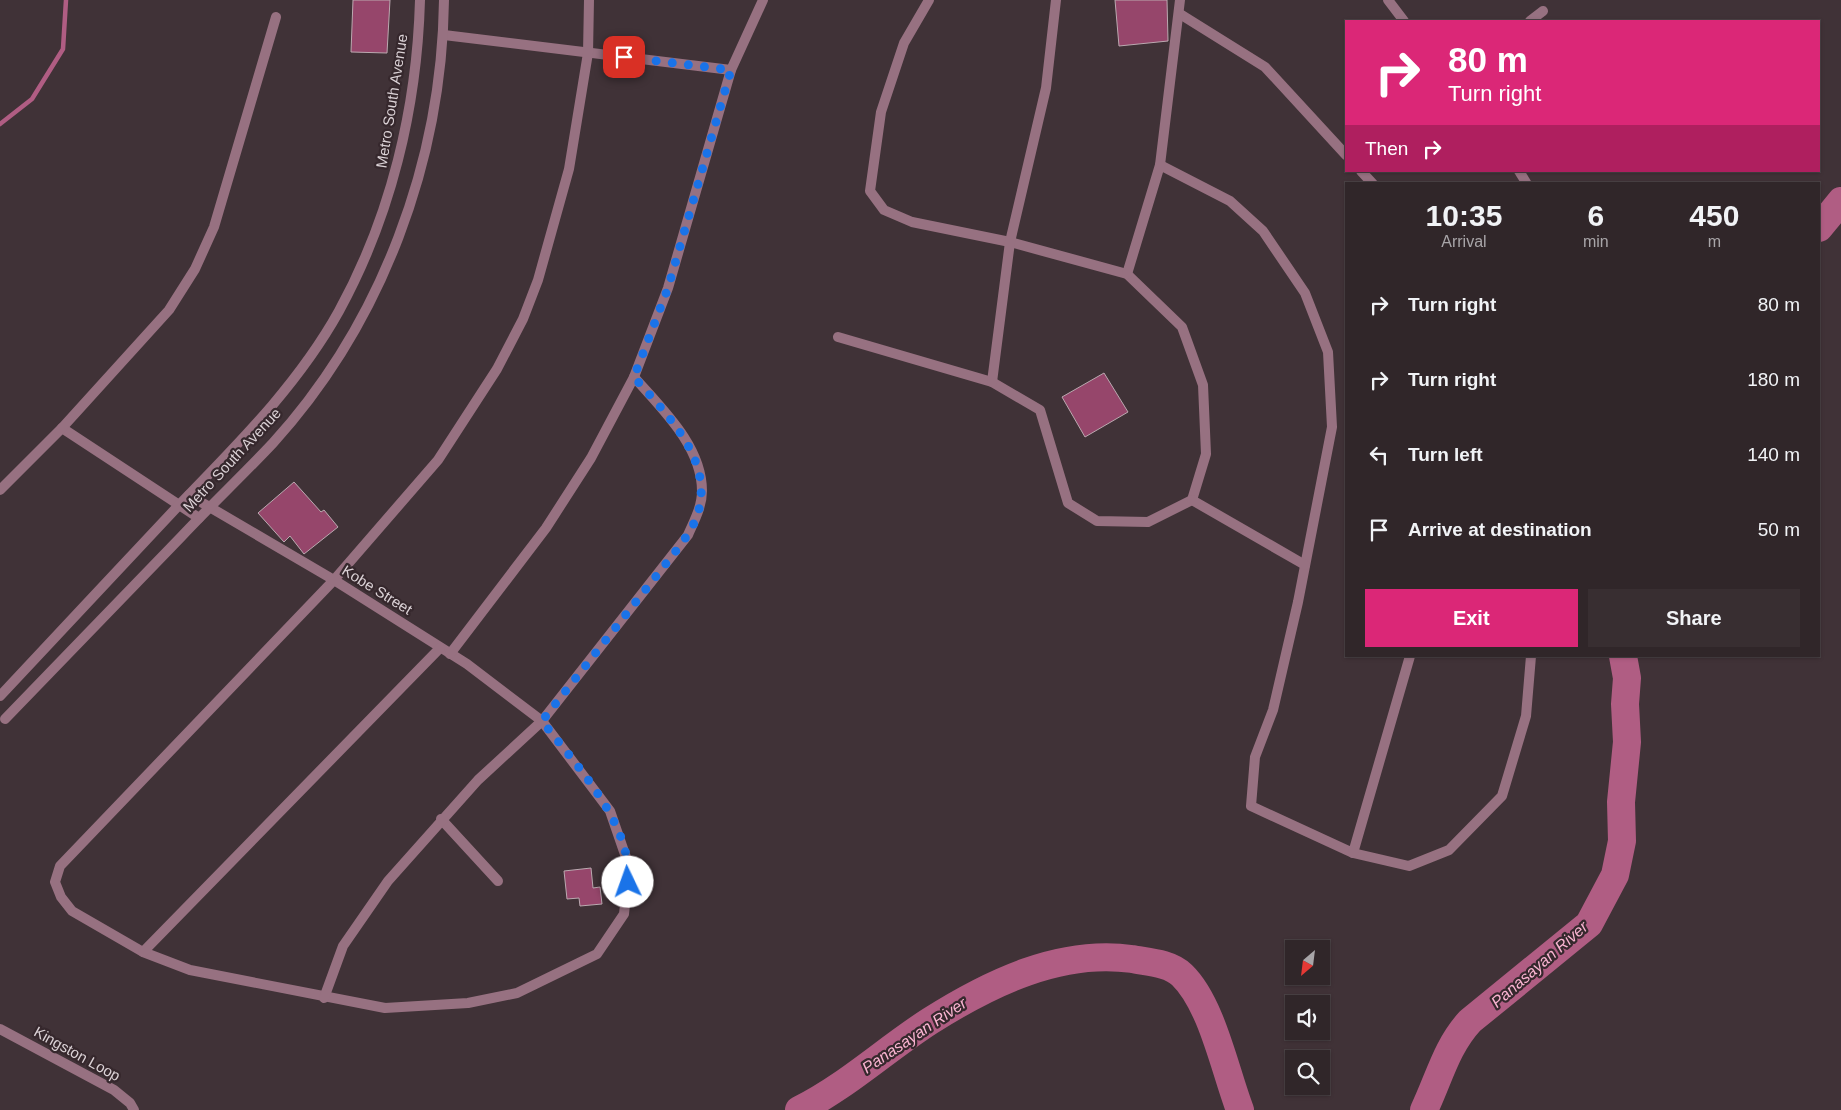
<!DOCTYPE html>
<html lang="en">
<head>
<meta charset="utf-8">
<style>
  body { margin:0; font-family:Arial,sans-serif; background:#382e31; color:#f1f3f6; height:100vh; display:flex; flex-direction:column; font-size:19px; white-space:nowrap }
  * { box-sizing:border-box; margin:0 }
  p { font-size:16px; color:#a8a5a8 }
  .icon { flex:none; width:28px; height:28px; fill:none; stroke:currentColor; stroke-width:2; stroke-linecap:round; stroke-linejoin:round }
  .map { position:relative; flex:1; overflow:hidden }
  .side { position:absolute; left:1345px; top:182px; width:475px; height:475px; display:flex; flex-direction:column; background:#302629; border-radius:0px; box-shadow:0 1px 4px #0004,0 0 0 1px #4b4346 }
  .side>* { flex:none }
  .hud { position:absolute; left:1345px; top:20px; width:475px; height:152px; border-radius:0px; box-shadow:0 1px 4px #0004,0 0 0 1px #4b4346; background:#db2777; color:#fff; overflow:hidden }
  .needle { width:32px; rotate:208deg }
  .fabs { position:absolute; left:1285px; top:940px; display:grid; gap:10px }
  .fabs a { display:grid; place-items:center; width:45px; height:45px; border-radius:0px; background:#302629; box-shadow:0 1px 4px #0004,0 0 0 1px #4b4346; font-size:25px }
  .pin { position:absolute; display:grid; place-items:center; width:42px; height:42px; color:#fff; margin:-21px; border-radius:10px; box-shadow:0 2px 8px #0006 }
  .me { position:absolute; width:55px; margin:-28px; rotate:357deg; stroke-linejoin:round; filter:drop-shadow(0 0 4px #0008) }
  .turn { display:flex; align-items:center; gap:18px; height:105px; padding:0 20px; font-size:22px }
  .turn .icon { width:65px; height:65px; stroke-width:2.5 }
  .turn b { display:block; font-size:35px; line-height:42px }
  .then { display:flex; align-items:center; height:48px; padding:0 20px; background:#0003; gap:10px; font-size:19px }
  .eta { display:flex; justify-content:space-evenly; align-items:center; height:85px; text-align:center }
  .eta b { font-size:30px; font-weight:700; line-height:35px }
  .button { display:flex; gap:10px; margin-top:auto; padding:10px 20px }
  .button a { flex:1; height:58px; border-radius:0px; background:#db2777; color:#fff; font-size:20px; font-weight:700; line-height:58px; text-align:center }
  .button a+a { background:#382e31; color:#f1f3f6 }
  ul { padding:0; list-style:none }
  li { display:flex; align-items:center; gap:15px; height:75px; padding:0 20px }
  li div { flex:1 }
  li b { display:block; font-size:19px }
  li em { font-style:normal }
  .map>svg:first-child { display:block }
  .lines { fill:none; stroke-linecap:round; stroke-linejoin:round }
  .stream { stroke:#b05d83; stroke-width:4.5 }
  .river { stroke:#b05d83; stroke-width:28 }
  .building { fill:#96466b; stroke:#bba9b0 }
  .minor { stroke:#977181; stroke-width:10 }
  .tertiary { stroke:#977181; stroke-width:10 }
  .route { stroke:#1a73e8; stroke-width:9; stroke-dasharray:0 16.2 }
  .labels { text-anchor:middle; stroke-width:4.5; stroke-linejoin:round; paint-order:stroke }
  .street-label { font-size:15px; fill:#dbd2d6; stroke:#36282d }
  .water-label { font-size:16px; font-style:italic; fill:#fab4d1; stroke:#36282d }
</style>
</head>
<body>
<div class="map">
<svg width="1841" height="1110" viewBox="0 0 1841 1110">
  <rect width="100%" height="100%" fill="#403237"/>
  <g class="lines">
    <!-- stream -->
    <polyline class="stream" points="0,124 32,99 63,49 66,0"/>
    <!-- river -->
    <g class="river">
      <polyline points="1819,228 1841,201"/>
      <path d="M799,1110c48,-24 86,-60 131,-89 60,-38 130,-72 202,-62 16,3 38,4 50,16 30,29 43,96 58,135"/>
      <path d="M1424,1110c15,-31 22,-63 46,-89l119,-97 26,-49 7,-34 -1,-39 6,-60 -2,-38 2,-26 -4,-22"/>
    </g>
  </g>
  <!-- building -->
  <g class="building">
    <polygon points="353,0 390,0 387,53 351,52"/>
    <polygon points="1115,0 1167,0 1168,41 1119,46"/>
    <polygon points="1104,373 1128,412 1085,437 1062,397"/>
    <polygon points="294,482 321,512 324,510 338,527 304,554 290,536 284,542 258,513"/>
    <polygon points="591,868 593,888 600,887 602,904 580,906 579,898 567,899 564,871"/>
  </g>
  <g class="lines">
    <!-- minor -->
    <g class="minor">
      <polyline points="929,0 904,43 881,112 870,191 884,210 912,222 1010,242 1127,274 1182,327 1203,385 1206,454 1192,500"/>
      <polyline points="1388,0 1404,21"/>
      <polyline points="1180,14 1265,67 1346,155"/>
      <polyline points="1530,21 1543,11"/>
      <polyline points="444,35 731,70"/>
      <polyline points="1160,165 1230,201 1263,231 1305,293 1328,352 1332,427 1298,602 1273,710 1255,757 1251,806 1353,853 1409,866 1449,850 1502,796 1526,716 1531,656"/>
      <polyline points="1361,171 1373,184"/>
      <polyline points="1519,171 1527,184"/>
      <polyline points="1127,274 1160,165 1180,0"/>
      <polyline points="838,337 992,382 1040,410 1068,503 1097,521 1148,522 1192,500"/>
      <polyline points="992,382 1010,242 1046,88 1056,0"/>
      <polyline points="62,428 199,518"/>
      <polyline points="0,490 62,428 169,310 195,269 214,227 276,17"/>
      <polyline points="189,495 334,580 467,664 542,721 610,811 629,866 624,914 597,954 517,993 468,1003 385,1008 190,970 143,952 72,911 61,897 55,882 60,866 334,580 438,460 497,369 523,319 538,280 569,169 588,53 589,0"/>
      <polyline points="1192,500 1305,565"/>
      <polyline points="450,654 546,528 591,458 634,377 668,288 731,70 763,0"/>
      <polyline points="441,819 498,881"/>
      <polyline points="1353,853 1410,656"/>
      <polyline points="143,952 440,648"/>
      <path d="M324,998l19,-52 45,-65 90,-101 64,-59 146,-186c6,-14 14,-28 14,-44 0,-45 -40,-82 -68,-114"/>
      <polyline points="0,1029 114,1090 130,1103 134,1110"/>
    </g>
    <!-- tertiary -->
    <g class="tertiary">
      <path d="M0,696c60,-64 119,-127 179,-191 58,-60 119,-120 160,-194 52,-95 78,-203 81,-311"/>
      <path d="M5,719c58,-60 117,-121 176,-182 30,-32 62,-62 92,-94 109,-120 169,-282 171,-443"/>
    </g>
  </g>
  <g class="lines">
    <!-- route -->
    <path class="route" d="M624,57l107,13 -63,218 -34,89c32,37 80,82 64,136 -5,16 -16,30 -26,43l-130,165c33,43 91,103 86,161"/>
  </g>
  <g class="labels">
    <!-- street labels -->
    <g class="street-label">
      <text transform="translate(392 101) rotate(-81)" y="5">Metro South Avenue</text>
      <text transform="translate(232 460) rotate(-47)" y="5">Metro South Avenue</text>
      <text transform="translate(377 590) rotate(32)" y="5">Kobe Street</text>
      <text transform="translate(77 1054) rotate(29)" y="5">Kingston Loop</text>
    </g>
    <!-- water labels -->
    <g class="water-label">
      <text transform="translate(1539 964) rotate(-41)" y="6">Panasayan River</text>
      <text transform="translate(914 1035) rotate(-34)" y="6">Panasayan River</text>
    </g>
  </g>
</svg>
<div class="fabs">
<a><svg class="needle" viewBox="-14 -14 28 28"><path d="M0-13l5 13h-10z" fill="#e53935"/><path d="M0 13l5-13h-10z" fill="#a8a5a8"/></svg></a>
<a><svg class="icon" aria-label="sound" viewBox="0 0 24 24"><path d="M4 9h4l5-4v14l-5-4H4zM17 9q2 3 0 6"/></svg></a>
<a><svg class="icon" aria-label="search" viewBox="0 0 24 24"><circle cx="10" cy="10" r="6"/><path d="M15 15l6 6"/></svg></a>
</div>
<div class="pin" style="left:624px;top:57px;background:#d93025"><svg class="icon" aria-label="arrive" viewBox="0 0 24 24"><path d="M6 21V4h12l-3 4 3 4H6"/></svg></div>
<svg class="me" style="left:628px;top:882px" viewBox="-20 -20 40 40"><circle r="19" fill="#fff"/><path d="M0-13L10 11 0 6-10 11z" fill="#1a73e8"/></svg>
<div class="hud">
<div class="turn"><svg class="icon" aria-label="right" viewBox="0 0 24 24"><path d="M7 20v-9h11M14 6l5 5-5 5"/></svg><div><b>80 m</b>Turn right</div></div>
<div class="then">Then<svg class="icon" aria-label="right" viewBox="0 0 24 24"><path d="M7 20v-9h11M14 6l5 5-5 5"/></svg></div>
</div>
<section class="side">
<div class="eta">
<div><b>10:35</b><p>Arrival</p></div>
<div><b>6</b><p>min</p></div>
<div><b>450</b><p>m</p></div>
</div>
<ul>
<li><svg class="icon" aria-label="right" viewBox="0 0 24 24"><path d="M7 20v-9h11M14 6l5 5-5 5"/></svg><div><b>Turn right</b></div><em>80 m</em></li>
<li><svg class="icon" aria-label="right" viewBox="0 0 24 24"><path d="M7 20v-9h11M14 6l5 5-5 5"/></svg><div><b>Turn right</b></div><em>180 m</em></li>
<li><svg class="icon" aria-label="left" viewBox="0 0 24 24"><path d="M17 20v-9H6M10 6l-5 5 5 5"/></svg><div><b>Turn left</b></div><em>140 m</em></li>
<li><svg class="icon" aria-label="arrive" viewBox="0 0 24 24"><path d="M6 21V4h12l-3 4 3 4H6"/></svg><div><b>Arrive at destination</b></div><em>50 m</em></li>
</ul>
<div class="button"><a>Exit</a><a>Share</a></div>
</section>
</div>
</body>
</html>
